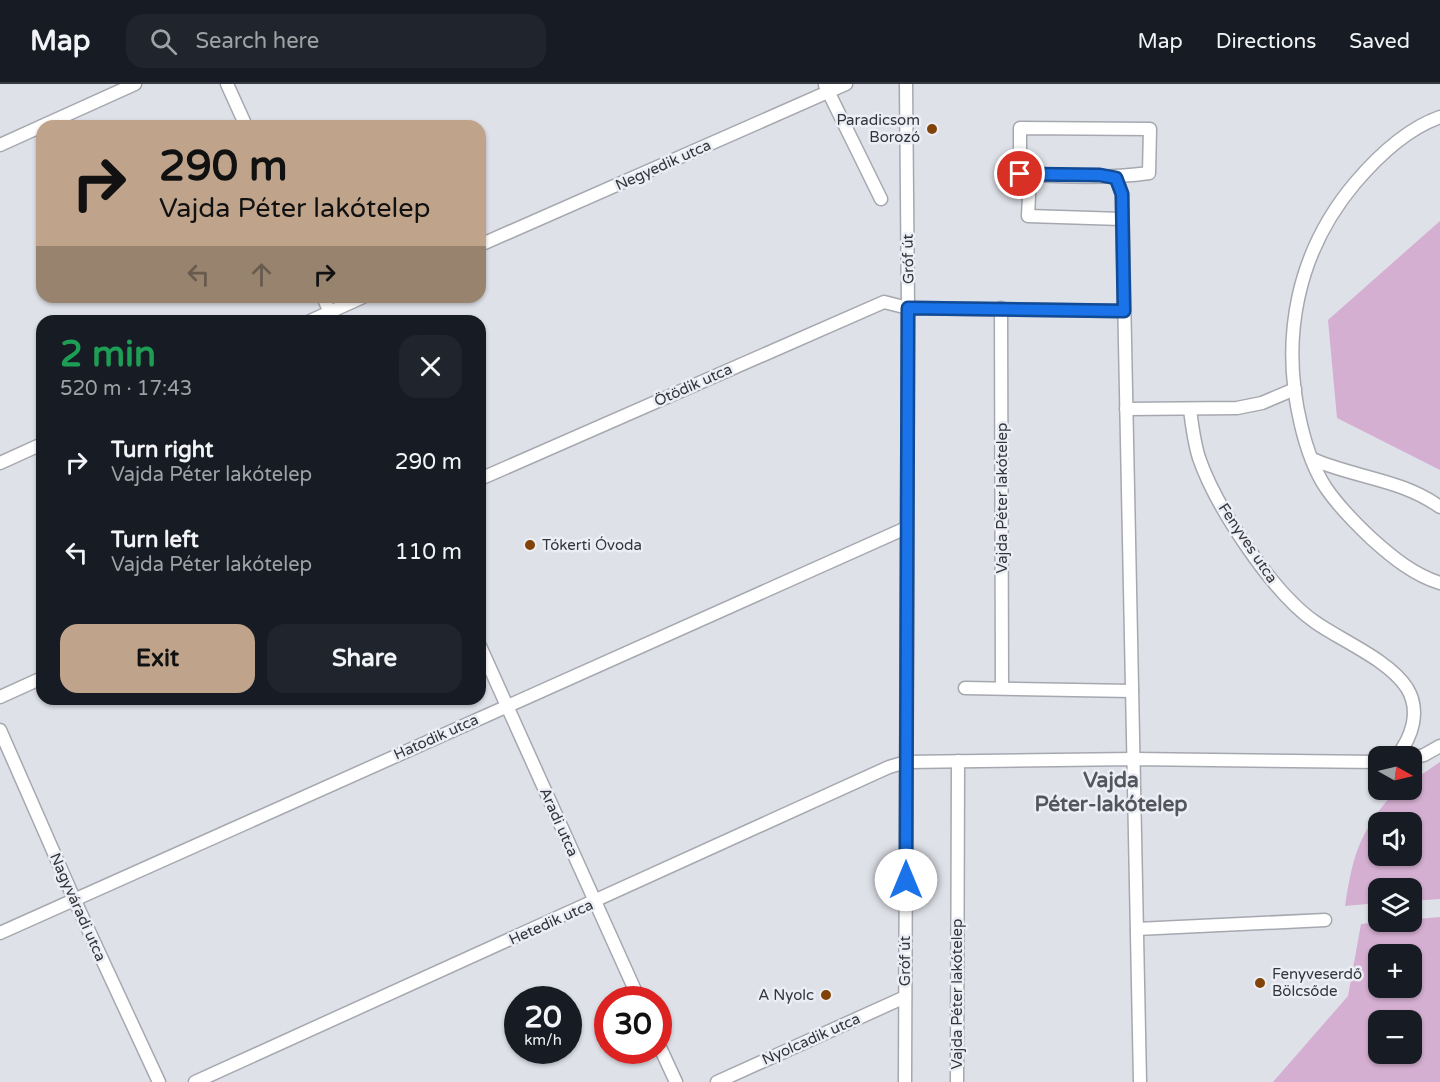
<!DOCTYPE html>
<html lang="en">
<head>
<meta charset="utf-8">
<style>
  body { margin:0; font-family:"Varela Round",sans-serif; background:#20242c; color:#f1f3f6; height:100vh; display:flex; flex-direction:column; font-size:22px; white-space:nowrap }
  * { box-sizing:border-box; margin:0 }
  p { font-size:20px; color:#9ea1a6 }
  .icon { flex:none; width:33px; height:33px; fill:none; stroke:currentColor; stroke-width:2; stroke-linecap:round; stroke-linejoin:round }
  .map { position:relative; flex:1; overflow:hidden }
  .panel { position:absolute; left:36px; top:231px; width:450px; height:390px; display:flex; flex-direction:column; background:#171b24; border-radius:18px; box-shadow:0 2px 4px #0004 }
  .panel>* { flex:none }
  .banner { position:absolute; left:36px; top:36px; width:450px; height:183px; border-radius:18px; box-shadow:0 2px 4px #0004; background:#bfa48b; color:#111; overflow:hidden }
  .needle { width:39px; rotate:98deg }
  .fabs { position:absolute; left:1368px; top:662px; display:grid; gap:12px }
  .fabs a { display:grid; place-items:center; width:54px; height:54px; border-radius:12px; background:#171b24; box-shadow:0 2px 4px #0004; font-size:30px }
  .speed { position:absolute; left:504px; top:902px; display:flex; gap:12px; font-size:30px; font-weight:700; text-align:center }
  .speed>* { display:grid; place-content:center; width:78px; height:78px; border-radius:50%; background:#171b24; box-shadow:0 2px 4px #0004; line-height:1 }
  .speed small { font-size:15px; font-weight:400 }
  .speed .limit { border:9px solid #d22; background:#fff; color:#111 }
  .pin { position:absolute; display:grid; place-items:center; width:51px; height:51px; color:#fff; margin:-26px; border:3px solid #fff; border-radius:50%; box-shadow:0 2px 6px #0007 }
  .me { position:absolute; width:66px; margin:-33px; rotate:0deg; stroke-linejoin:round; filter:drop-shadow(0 0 4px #0008) }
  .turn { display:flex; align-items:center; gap:21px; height:126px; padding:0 24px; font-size:27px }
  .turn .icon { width:78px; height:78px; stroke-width:2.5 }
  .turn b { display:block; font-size:42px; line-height:51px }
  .lanes { display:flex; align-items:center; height:57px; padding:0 24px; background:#0003; justify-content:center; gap:30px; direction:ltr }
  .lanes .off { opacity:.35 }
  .round { display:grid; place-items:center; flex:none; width:63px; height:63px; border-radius:18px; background:#20242c }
  .headline { display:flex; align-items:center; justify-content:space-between; height:102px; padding:0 24px }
  h1 { font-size:36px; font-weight:700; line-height:45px; color:#1e9e55 }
  .action { display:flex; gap:12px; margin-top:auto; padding:12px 24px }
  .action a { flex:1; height:69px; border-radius:18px; background:#bfa48b; color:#111; font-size:24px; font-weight:700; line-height:69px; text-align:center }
  .action a+a { background:#20242c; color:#f1f3f6 }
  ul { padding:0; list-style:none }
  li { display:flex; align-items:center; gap:18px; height:90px; padding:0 24px }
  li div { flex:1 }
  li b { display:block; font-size:22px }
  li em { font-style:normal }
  header { display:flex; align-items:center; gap:36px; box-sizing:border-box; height:84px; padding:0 30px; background:#171b24; border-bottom:2px solid #363941 }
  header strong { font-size:28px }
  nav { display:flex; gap:33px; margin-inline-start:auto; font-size:21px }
  .search { width:420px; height:54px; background:#20242c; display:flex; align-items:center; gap:15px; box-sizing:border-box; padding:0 21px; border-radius:18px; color:#9ea1a6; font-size:22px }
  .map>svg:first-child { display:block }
  .green { fill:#d5afd1; fill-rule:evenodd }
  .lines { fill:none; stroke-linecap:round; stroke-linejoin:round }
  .street-casing { stroke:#a6a8af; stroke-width:15 }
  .street { stroke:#fff; stroke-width:12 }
  .route-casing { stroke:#114b97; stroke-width:15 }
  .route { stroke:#1a73e8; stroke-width:10 }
  .poi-dot { fill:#824308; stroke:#eceef6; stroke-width:2 }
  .labels { text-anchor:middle; stroke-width:5; stroke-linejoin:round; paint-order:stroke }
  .poi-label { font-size:15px; fill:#343538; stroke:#eceef6; text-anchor:end }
  .street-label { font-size:15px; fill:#343538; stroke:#eceef6 }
  .district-label { font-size:21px; font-weight:bold; fill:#54565c; stroke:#eceef6 }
</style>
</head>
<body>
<header>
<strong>Map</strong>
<div class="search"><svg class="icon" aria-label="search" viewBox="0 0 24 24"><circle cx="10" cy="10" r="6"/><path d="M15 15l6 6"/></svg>Search here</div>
<nav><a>Map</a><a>Directions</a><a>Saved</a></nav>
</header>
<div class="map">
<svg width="1440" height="998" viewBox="0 0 1440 998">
  <rect width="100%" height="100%" fill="#dfe1e9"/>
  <!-- green -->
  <g class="green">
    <polygon points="1440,137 1440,386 1337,334 1328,236"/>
    <path d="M1440,678v137l-28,2v-13h-34v15l-33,3c8,-53 15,-74 50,-115l17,-2v-8zM1378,738h34v33h-34z"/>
    <path d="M1440,833v165h-167l75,-86 13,-72zM1378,870h34v33h-34zM1378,936h34v33h-34z"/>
  </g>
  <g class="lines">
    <!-- street casing -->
    <g class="street-casing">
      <g id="street">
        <polyline points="227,0 246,42"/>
        <polyline points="825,1 881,115"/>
        <path d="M1440,33c-34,12 -62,39 -85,66 -58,69 -75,155 -54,242 5,21 13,45 25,63 13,19 30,36 46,51 20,18 42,36 68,44"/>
        <polyline points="42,42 135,0"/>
        <path d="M1020,44l130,1 -1,44c-41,6 -88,4 -129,1z"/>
        <polyline points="0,61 42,42"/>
        <polyline points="1030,91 1028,132 1122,135"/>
        <polyline points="1116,94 1122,110 1140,998"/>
        <polyline points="480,161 846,0"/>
        <polyline points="323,213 334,237"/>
        <polyline points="1001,224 1002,604"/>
        <polyline points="310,237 363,213"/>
        <polyline points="1126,325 1237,324 1262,319 1295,305"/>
        <path d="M1190,325c2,17 4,33 9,49 17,49 73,134 116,164 27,19 74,38 92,66 14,23 5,49 -10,68"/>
        <path d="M1312,375c44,19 89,20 128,48"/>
        <polyline points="0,379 42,360"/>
        <polyline points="480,395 884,218 908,224 1124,227"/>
        <polyline points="480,562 639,915"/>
        <polyline points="965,604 1132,607"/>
        <polyline points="0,613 42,594"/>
        <polyline points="0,646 75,817 159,998"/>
        <polyline points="1412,674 1424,671 1440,662"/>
        <polyline points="1137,845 1325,836"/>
        <polyline points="0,849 906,444"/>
        <polyline points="658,959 676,998"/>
        <polyline points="195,998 889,683 906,678 1134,675 1378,678"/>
        <polyline points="717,998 905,913"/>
        <polyline points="905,998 908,224 906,0"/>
        <polyline points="957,998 958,677"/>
      </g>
    </g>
    <!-- street -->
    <use href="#street" class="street"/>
  </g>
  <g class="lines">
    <!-- route casing -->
    <g class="route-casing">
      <polyline id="route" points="906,796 908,224 1124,227 1122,110 1116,94 1100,91 1020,90"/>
    </g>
    <!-- route -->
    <use href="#route" class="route"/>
  </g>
  <!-- markers -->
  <g class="poi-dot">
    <circle cx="932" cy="45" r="6"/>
    <circle cx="530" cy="461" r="6"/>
    <circle cx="1260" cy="899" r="6"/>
    <circle cx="826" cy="911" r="6"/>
  </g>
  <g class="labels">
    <!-- poi labels -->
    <g class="poi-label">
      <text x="920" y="41">Paradicsom<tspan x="920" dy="17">Borozó</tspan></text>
      <text x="542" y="466" text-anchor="start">Tókerti Óvoda</text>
      <text x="1272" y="895" text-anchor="start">Fenyveserdő<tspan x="1272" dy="17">Bölcsőde</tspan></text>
      <text x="814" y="916">A Nyolc</text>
    </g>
    <!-- street labels -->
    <g class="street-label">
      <text transform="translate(663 81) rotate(-24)" y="5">Negyedik utca</text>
      <text transform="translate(908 175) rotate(-91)" y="5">Gróf út</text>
      <text transform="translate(693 301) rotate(-24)" y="5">Ötödik utca</text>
      <text transform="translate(1002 414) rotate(-90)" y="5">Vajda Péter lakótelep</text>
      <text transform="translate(1248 459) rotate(56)" y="5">Fenyves utca</text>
      <text transform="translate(436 653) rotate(-24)" y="5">Hatodik utca</text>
      <text transform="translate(559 738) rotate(66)" y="5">Aradi utca</text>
      <text transform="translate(78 823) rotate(66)" y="5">Nagyváradi utca</text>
      <text transform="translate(551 838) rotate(-24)" y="5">Hetedik utca</text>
      <text transform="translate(905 877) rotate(-90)" y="5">Gróf út</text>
      <text transform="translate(957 910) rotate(-90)" y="5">Vajda Péter lakótelep</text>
      <text transform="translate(811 955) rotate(-24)" y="5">Nyolcadik utca</text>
    </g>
    <!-- district labels -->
    <g class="district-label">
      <text x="1111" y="703">Vajda<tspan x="1111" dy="24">Péter-lakótelep</tspan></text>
    </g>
  </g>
</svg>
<div class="fabs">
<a><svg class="needle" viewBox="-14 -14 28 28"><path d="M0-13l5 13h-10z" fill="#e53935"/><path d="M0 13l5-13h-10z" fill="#9ea1a6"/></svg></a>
<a><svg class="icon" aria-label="sound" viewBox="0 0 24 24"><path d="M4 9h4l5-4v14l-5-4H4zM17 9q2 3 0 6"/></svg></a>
<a><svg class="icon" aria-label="layers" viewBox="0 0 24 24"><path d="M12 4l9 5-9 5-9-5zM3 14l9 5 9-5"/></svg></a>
<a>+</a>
<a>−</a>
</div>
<div class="speed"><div>20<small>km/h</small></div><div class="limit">30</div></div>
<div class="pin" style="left:1020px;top:90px;background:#d93025"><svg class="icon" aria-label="arrive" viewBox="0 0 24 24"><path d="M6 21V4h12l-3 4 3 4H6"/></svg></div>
<svg class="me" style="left:906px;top:796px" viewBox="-20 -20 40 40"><circle r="19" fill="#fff"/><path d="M0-13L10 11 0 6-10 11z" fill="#1a73e8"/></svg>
<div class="banner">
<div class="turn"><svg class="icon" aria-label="right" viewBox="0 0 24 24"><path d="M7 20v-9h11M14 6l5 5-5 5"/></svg><div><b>290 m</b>Vajda Péter lakótelep</div></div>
<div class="lanes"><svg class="icon off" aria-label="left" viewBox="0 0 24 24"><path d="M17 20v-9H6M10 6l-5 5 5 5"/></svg><svg class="icon off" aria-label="ahead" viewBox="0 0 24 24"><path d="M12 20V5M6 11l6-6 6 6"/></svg><svg class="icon" aria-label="right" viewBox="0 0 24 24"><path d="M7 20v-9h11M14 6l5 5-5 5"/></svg></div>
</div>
<section class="panel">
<div class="headline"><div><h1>2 min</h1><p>520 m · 17:43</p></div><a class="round"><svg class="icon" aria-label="close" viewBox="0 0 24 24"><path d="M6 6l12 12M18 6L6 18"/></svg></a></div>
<ul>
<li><svg class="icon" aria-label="right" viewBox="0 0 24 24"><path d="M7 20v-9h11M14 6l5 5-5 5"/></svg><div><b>Turn right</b><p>Vajda Péter lakótelep</p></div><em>290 m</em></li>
<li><svg class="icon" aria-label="left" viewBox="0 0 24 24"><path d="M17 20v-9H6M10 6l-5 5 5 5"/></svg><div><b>Turn left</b><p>Vajda Péter lakótelep</p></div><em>110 m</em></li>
</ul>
<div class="action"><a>Exit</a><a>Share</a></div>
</section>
</div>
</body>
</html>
